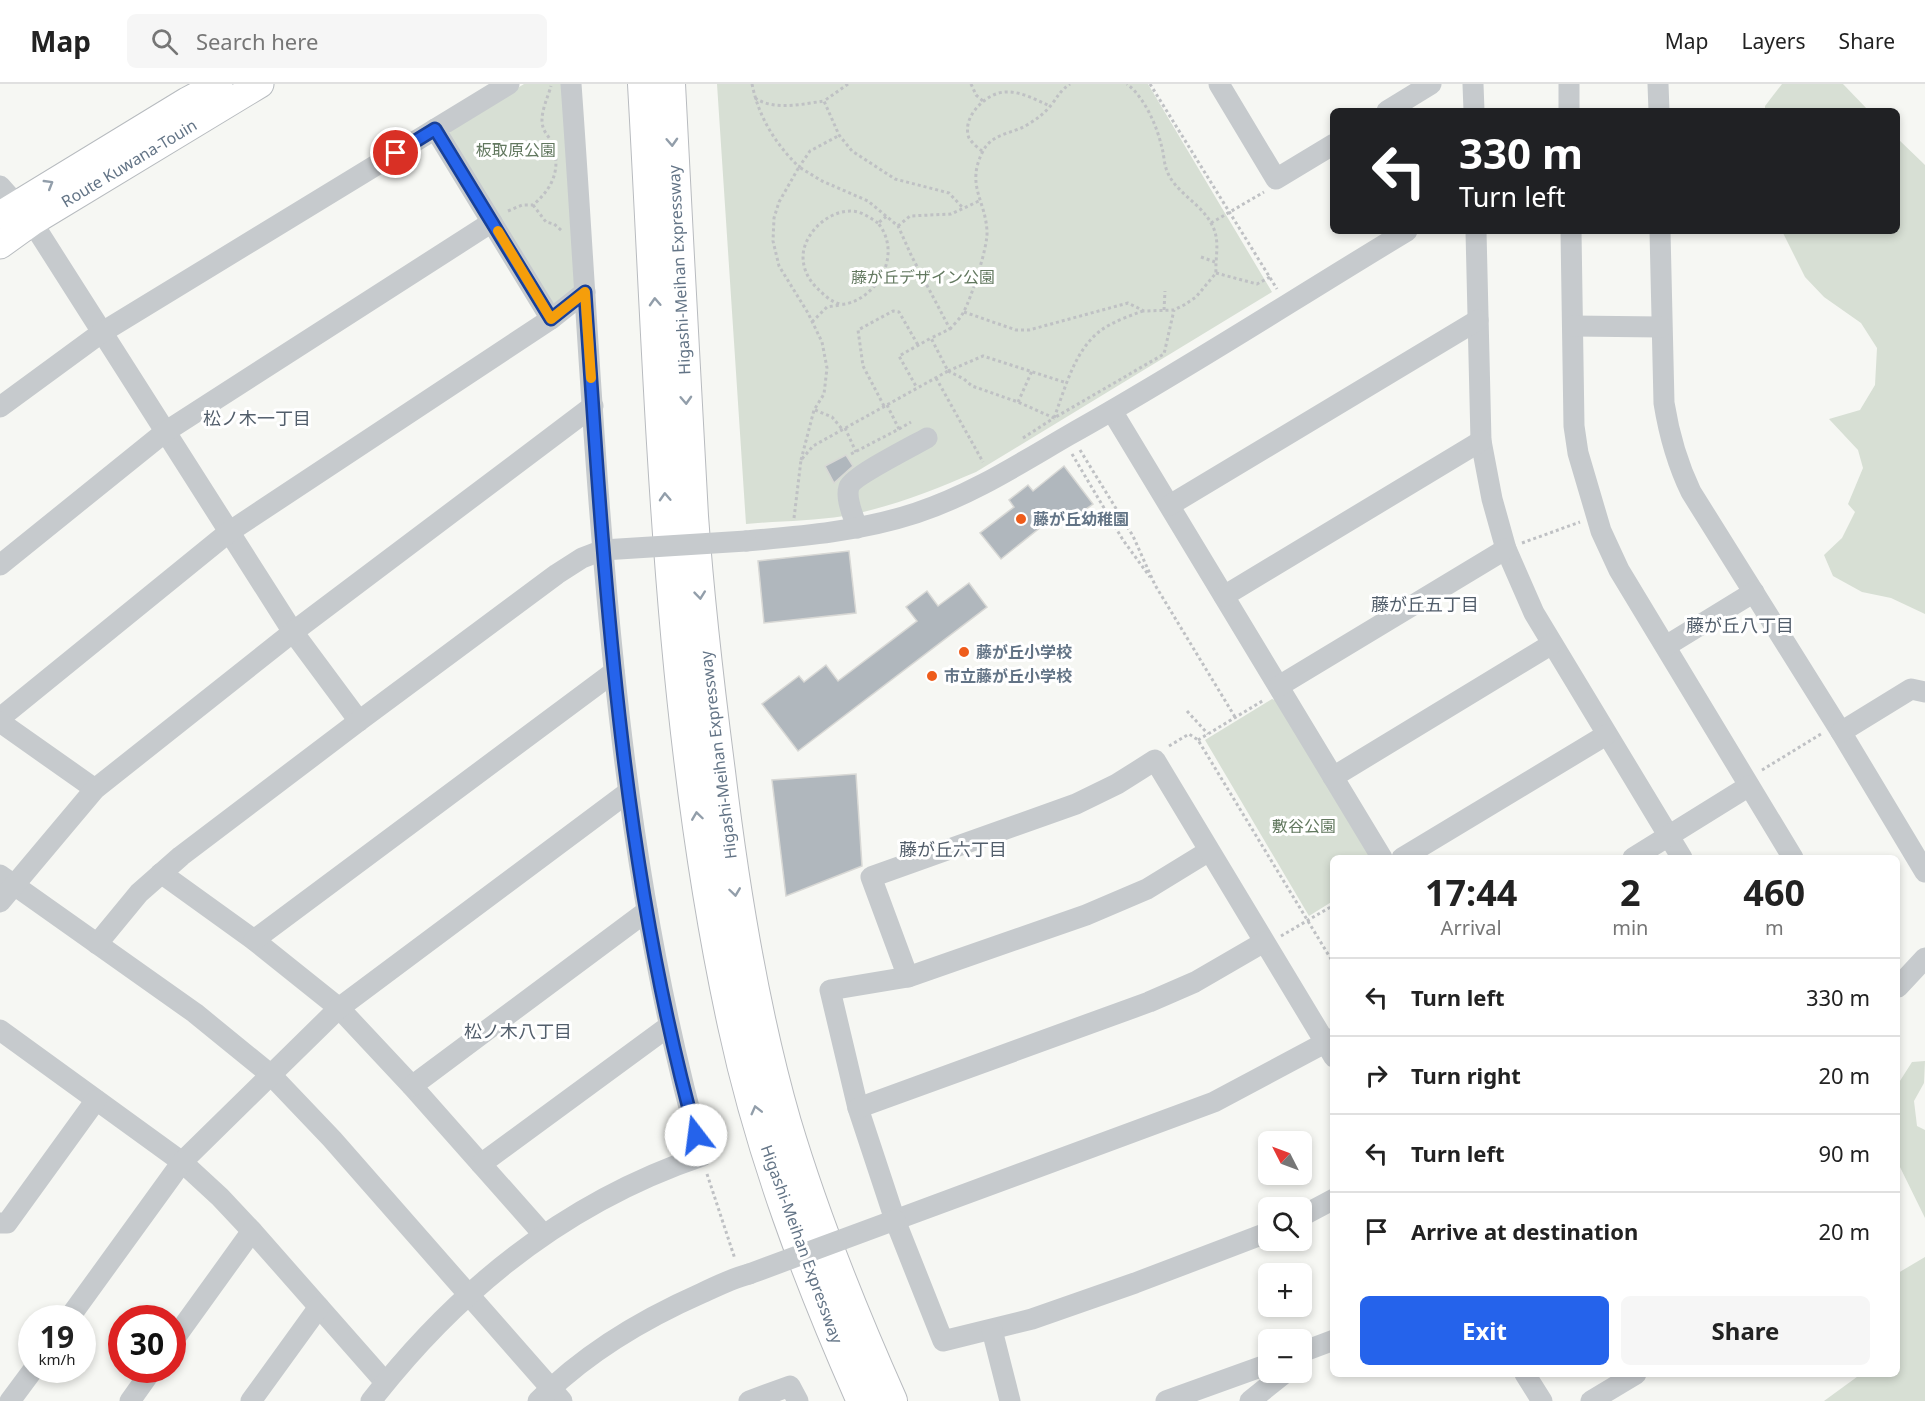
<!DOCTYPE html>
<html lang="en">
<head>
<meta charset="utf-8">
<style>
  body { margin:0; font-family:"Noto Sans","Noto Sans JP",sans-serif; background:#f6f6f6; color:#222; height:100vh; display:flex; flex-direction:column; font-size:22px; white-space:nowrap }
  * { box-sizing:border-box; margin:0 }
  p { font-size:20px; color:#767676 }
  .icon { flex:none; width:33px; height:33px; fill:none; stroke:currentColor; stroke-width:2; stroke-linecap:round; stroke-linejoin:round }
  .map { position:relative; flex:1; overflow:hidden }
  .sheet { position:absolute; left:1330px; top:771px; width:570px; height:522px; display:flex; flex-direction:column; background:#fff; border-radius:9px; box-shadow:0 3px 9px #0003 }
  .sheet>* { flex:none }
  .top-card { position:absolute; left:1330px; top:24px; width:570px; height:126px; border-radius:9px; box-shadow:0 3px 9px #0003; background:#202124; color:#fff; overflow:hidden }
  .needle { width:39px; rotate:312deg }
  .fabs { position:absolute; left:1258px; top:1047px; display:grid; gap:12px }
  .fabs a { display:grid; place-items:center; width:54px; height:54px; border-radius:9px; background:#fff; box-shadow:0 3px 9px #0003; font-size:30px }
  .speed { position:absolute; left:18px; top:1221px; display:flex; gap:12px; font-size:30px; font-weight:700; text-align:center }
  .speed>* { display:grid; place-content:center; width:78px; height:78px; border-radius:50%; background:#fff; box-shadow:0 3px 9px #0003; line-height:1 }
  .speed small { font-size:15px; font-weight:400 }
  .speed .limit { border:9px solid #d22; background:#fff; color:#111 }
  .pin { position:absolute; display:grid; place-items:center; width:51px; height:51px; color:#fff; margin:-26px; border:3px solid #fff; border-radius:50%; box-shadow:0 2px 6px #0007 }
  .me { position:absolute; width:66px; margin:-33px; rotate:345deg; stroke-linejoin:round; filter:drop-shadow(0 0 4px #0008) }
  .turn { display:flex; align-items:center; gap:21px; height:126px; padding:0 30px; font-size:27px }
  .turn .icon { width:78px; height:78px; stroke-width:2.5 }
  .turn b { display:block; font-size:42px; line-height:51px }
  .eta { display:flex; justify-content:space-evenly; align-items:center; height:102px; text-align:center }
  .eta b { font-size:36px; font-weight:700; line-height:42px }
  .button { display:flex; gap:12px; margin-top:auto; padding:12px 30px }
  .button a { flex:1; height:69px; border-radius:9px; background:#2563eb; color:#fff; font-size:24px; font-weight:700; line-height:69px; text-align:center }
  .button a+a { background:#f6f6f6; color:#222 }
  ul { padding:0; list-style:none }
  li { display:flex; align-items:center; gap:18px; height:78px; padding:0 30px; border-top:2px solid #e0e0e0 }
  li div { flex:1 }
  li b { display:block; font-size:22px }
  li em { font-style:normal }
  header { display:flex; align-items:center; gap:36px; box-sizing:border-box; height:84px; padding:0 30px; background:#fff; border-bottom:2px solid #e0e0e0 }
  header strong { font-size:28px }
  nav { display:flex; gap:33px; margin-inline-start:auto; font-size:21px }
  .search { width:420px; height:54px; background:#f6f6f6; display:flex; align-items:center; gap:15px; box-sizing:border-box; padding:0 21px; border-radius:9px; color:#767676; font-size:22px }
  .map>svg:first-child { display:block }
  .green { fill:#d7dfd4 }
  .building { fill:#b0b7bd; stroke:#d8d8d5; stroke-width:1.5 }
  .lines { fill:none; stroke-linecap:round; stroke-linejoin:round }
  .major-casing { stroke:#b7bbbf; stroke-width:29 }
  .highway-casing { stroke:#b8bbbf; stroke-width:34 }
  .path { stroke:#bfc1c4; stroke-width:3; stroke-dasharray:3 3; stroke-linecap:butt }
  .minor { stroke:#c6cacd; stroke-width:21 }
  .major { stroke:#fff; stroke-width:27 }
  .highway { stroke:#fff; stroke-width:32 }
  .minor-bridge { stroke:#c6cacd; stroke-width:21 }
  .oneway { stroke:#929eaa }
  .route-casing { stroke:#184099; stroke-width:15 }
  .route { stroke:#2563eb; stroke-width:10 }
  .slow { stroke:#f59e0b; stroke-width:10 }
  .poi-dot { fill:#ee5c1b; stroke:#fff; stroke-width:2 }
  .labels { text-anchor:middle; stroke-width:6; stroke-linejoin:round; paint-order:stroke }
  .park-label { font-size:16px; fill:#62785f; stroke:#fff }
  .street-label { font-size:16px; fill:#637486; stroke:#fff }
  .poi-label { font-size:16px; font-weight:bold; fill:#637486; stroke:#fff; text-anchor:start }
  .neighbourhood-label { font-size:18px; fill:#525e6b; stroke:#fff }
</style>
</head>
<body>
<header>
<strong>Map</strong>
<div class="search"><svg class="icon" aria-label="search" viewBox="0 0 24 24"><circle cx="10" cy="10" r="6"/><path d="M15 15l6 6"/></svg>Search here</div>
<nav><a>Map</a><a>Layers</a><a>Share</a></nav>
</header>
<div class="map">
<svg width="1925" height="1317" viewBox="0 0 1925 1317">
  <rect width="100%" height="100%" fill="#f6f7f3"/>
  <!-- green -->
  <g class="green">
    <polygon points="524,0 562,0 578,202 557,219 550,219 449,54 451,44"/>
    <path d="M717,0h431l124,208 -296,180c-42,18 -87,36 -132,44 -32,5 -66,5 -98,8z"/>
    <polygon points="1782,0 1843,0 1869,27 1765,27 1765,22"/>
    <polygon points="1898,55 1925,81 1925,530 1891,514 1862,508 1833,492 1824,471 1842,454 1855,428 1848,420 1863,384 1858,366 1829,335 1860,326 1875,301 1877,264 1861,239 1824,213 1805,193 1782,147 1898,147"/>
    <polygon points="1272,615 1277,617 1373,774 1334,774 1333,817 1309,832 1205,656"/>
    <polygon points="1925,977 1924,999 1914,1017 1917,1042 1925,1046 1925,1134 1898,1079 1898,1000 1912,978"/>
    <polygon points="1925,1173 1925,1317 1824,1317 1861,1290 1898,1290 1898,1189"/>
  </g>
  <!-- building -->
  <g class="building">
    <polygon points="846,371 853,382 834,399 825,382"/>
    <polygon points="1064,382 1093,420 1064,441 1056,431 1001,475 980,449 1014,423 1009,416 1028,401 1033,407"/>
    <polygon points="849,467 856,529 764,539 758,477"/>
    <polygon points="969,499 987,523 798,667 762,620 799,592 804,598 826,581 838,597 917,537 906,523 927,507 938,522"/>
    <polygon points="856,690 862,782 786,812 772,696"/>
  </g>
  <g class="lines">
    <!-- major casing -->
    <g class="major-casing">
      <g id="major">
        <polyline points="0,131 187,17 219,0"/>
        <polyline points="0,161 32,138 260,0"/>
      </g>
    </g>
    <!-- highway casing -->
    <g class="highway-casing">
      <g id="highway">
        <path d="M644,0c18,314 23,632 90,941 28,130 75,254 129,376"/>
        <path d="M669,0c8,144 14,288 23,432 6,85 16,171 27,256 14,117 33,237 66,351 29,97 65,186 106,278"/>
      </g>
    </g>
    <!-- path -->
    <g class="path">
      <path d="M752,0c7,34 23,59 47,83l11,-16 28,-15"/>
      <polyline points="848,0 824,17 839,51 852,67 895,95 949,109 963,124"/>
      <polyline points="971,0 976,11 983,17"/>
      <polyline points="1150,0 1277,205"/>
      <path d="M755,14c19,13 48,6 69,3"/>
      <path d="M982,67c-4,-3 -10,-8 -13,-13 -8,-21 17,-45 36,-46 16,-1 31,8 45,14"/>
      <polyline points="533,121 546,138 554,140 562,147"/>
      <path d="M508,127l14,-6h11c19,-16 29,-36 19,-62 -2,-5 -8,-11 -9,-16 -4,-12 5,-30 8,-41"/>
      <path d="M878,139c-6,-4 -13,-9 -20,-11 -25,-6 -54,19 -55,44 0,13 5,23 14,32 6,6 14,14 23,16 6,1 12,-2 17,-4 28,-15 42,-51 21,-77l9,-7"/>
      <polyline points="1211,139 1264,108"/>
      <polyline points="898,142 910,132 951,130 979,117"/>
      <polyline points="1201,173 1215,178"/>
      <polyline points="1216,189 1257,200 1270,193"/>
      <polyline points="1164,226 1165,207"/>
      <path d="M1143,227c-14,5 -31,11 -43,20 -26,20 -35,58 -46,87l110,-64 10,-44"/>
      <path d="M964,228l52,18h13l99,-27 16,8 30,-1 10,-5 12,-8 20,-24c-1,-18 5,-33 -5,-50 -11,-20 -36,-31 -44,-52 -3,-7 -3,-16 -5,-23 -5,-22 -17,-50 -35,-64"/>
      <polyline points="812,238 827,223 840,221"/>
      <path d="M950,245c4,-5 11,-11 14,-18 7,-12 24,-65 23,-79 -1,-31 -21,-46 -5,-79 9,-20 30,-19 45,-28 10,-6 18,-12 25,-21 6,-8 9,-14 18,-20"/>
      <polyline points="948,287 983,272 1067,299"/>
      <polyline points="948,287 964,295 972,302 1018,318 1054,334"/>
      <polyline points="936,294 983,378"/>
      <polyline points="1018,318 1032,287"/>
      <polyline points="884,322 863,282 858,246 893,227 899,228 918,261"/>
      <polyline points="815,326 832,333 842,345"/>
      <polyline points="845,344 856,368"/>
      <polyline points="899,345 911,338"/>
      <polyline points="1023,354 1054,334"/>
      <polyline points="1080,366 1133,452 1155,501 1235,633"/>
      <polyline points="851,370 899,345 887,321"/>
      <polyline points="1072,370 1123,456 1150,493"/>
      <polyline points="801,376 814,326 824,310 827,284 822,258 808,229 779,182 773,157 774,134 779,118 799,83 822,97 868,117 898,142 912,173 950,245 931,254"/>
      <polyline points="794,434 801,376 813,362 948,287 931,254 899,272 917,304"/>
      <polyline points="1522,459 1580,438"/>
      <polyline points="1187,627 1208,650"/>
      <polyline points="1198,656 1264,616"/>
      <polyline points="1169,662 1189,650 1198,656 1334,880"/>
      <polyline points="1762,686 1821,650"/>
      <polyline points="1281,852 1334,821"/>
      <polyline points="707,1090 735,1175"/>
    </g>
    <!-- minor -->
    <g class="minor">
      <polyline points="1219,0 1276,95 1334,60"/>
      <polyline points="1473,0 1474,27"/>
      <polyline points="1569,0 1569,27"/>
      <polyline points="1658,0 1659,27"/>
      <polyline points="1387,27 1431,0"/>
      <polyline points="435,45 551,235"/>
      <polyline points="0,102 32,138 293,548 359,637"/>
      <polyline points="1476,147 1481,357 1492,415 1506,465 1534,529 1682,774"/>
      <polyline points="1571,147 1574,342 1578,369 1601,447 1619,486 1793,774"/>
      <path d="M1660,147l4,172c5,31 13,60 27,89l150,240 84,140"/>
      <polyline points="1573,242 1661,243"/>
      <polyline points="0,323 101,249 509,0"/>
      <polyline points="1112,327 1382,774"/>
      <polyline points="1170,421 1478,236"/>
      <path d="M857,444c-3,-11 -12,-29 -8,-41 4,-11 64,-41 78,-49"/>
      <path d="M746,457c58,-5 115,-10 170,-28 55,-18 103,-49 153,-78 115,-64 225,-136 338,-204"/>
      <polyline points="0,481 165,348 492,138"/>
      <polyline points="1224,512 1481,357"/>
      <polyline points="1666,562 1754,508"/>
      <polyline points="1279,602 1506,465"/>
      <polyline points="0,634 229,448 551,235 585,208"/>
      <polyline points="0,638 95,705"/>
      <polyline points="1841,648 1911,605 1925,608"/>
      <polyline points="1333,693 1552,560"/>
      <polyline points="1209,767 1147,805 1086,831 908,893 830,906 858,1024 895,1136 943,1257 1032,1235 1135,1199 1269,1148"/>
      <polyline points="1402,774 1606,651"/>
      <polyline points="1633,774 1749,702"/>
      <polyline points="161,789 254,856 339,924 412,1002 543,1150"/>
      <polyline points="0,791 195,929 271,991 332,1055 562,1317"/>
      <polyline points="0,818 95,705 293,548 593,322"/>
      <polyline points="254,856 614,588"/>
      <polyline points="97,860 139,809 181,772 359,637 557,490 582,474 603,466"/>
      <polyline points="908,893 871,793 1076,720 1117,700 1155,676 1334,973"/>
      <polyline points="1898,903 1925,874"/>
      <polyline points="0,946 182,1078 220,1113 252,1147 385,1298"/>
      <polyline points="412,1002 647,827"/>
      <polyline points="858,1024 1149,918 1195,898 1264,858"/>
      <polyline points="481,1080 669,942"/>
      <polyline points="1302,1132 1334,1115"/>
      <polyline points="895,1136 1214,1018 1334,954"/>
      <polyline points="0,1139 7,1139 96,1016"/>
      <polyline points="69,1234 182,1078 339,924 627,709"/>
      <polyline points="992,1246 1010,1317"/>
      <polyline points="172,1258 252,1147"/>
      <polyline points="1302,1268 1334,1256"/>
      <polyline points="1525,1290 1542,1317"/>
      <polyline points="10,1317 33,1286"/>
      <polyline points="130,1317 152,1286"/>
      <polyline points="251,1317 319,1223"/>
      <path d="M371,1317c87,-112 195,-199 331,-245 -98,-349 -105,-713 -131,-1072"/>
      <path d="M538,1317c46,-47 105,-82 164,-108 15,-7 31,-15 47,-19"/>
      <polyline points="749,1317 790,1302 798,1317"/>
      <polyline points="1166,1317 1269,1280"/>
      <polyline points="1250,1317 1286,1288"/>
      <polyline points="1591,1317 1636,1290"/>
    </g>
    <!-- major -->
    <use href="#major" class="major"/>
    <!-- highway -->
    <use href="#highway" class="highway"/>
    <!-- minor-bridge -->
    <g class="minor-bridge">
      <polyline points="603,466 746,457"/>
      <polyline points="749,1190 895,1136"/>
    </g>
  </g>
  <!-- one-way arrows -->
  <defs><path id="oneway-chevron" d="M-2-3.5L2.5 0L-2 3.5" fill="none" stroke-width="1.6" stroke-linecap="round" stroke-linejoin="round" transform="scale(1.5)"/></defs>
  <g class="oneway">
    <use href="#oneway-chevron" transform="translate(672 58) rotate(87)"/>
    <use href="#oneway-chevron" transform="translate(49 100) rotate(-31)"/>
    <use href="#oneway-chevron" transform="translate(655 218) rotate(-93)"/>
    <use href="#oneway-chevron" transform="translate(686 316) rotate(87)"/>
    <use href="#oneway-chevron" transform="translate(665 413) rotate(-93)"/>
    <use href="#oneway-chevron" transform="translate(700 511) rotate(84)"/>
    <use href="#oneway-chevron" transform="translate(697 732) rotate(-98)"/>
    <use href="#oneway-chevron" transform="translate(735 808) rotate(82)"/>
    <use href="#oneway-chevron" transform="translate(756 1026) rotate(-104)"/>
  </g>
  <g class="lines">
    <!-- route casing -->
    <g class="route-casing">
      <path id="route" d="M396,69l39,-24 116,190 34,-27c19,282 35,569 111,843"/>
    </g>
    <!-- route -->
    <use href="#route" class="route"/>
    <!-- slow -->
    <polyline class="slow" points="498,147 551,235 585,208 591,294"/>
  </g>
  <!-- markers -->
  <g class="poi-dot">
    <circle cx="1021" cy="435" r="6"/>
    <circle cx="964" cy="568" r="6"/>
    <circle cx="932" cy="592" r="6"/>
  </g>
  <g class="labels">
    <!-- park labels -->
    <g class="park-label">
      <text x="516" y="72">板取原公園</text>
      <text x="923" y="199">藤が丘デザイン公園</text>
      <text x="1304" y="748">敷谷公園</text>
    </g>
    <!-- street labels -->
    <g class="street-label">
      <text transform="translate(129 79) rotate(-31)" y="6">Route Kuwana-Touin</text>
      <text transform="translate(679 186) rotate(-93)" y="6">Higashi-Meihan Expressway</text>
      <text transform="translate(718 671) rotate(-97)" y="6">Higashi-Meihan Expressway</text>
      <text transform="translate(802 1160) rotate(70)" y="6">Higashi-Meihan Expressway</text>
    </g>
    <!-- poi labels -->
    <g class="poi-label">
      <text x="1033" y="441">藤が丘幼稚園</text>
      <text x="976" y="574">藤が丘小学校</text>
      <text x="944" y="598">市立藤が丘小学校</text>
    </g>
    <!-- neighbourhood labels -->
    <g class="neighbourhood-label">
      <text x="257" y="341">松ノ木一丁目</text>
      <text x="1425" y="527">藤が丘五丁目</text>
      <text x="1740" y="548">藤が丘八丁目</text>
      <text x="953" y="772">藤が丘六丁目</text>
      <text x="518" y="954">松ノ木八丁目</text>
    </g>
  </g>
</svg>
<div class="fabs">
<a><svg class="needle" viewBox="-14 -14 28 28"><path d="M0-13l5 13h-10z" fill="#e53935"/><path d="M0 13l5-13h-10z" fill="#767676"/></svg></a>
<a><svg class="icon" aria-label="search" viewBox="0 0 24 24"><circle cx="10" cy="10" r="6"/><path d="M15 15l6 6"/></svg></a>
<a>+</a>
<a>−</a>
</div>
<div class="speed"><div>19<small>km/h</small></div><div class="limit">30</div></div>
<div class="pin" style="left:396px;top:69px;background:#d93025"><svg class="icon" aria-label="arrive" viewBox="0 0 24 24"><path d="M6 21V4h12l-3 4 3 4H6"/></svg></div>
<svg class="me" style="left:696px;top:1051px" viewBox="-20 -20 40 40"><circle r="19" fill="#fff"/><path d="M0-13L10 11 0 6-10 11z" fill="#2563eb"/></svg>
<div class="top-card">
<div class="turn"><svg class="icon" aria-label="left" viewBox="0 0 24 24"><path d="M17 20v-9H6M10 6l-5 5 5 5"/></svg><div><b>330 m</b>Turn left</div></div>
</div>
<section class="sheet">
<div class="eta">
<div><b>17:44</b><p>Arrival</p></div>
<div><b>2</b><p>min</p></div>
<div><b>460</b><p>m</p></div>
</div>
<ul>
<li><svg class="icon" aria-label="left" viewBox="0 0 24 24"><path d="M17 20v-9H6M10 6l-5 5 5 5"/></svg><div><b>Turn left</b></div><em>330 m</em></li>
<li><svg class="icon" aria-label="right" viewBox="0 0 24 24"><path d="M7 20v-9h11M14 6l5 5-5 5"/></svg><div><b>Turn right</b></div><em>20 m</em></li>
<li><svg class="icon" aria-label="left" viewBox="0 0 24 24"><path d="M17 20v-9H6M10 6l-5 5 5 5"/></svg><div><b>Turn left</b></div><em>90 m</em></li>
<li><svg class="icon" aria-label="arrive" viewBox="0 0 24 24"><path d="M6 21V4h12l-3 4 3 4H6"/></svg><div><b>Arrive at destination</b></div><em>20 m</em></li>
</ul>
<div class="button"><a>Exit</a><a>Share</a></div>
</section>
</div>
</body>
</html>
